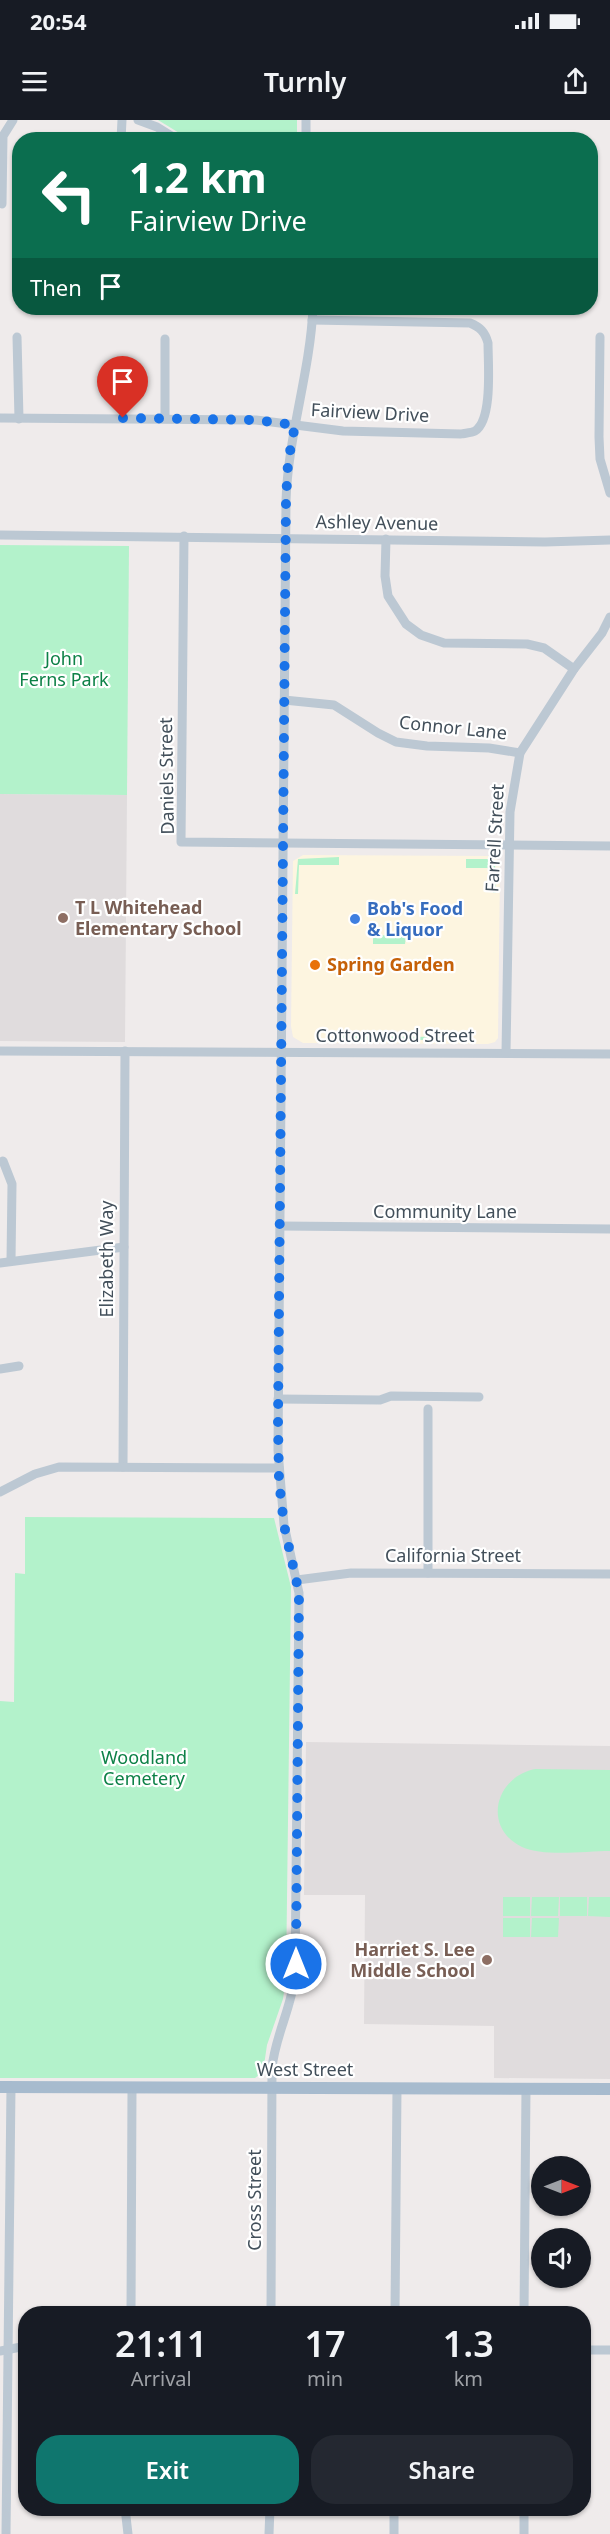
<!DOCTYPE html>
<html lang="en">
<head>
<meta charset="utf-8">
<style>
  body { margin:0; font-family:"Noto Sans",sans-serif; background:#242831; color:#f1f3f6; height:100vh; display:flex; flex-direction:column; font-size:22px; white-space:nowrap }
  * { box-sizing:border-box; margin:0 }
  p { font-size:20px; color:#9ea1a6 }
  .icon { flex:none; width:33px; height:33px; fill:none; stroke:currentColor; stroke-width:2; stroke-linecap:round; stroke-linejoin:round }
  .map { position:relative; flex:1; overflow:hidden }
  .panel { position:absolute; left:18px; top:2186px; width:573px; height:210px; display:flex; flex-direction:column; background:#171b24; border-radius:24px; box-shadow:0 2px 4px #0004 }
  .panel>* { flex:none }
  .banner { position:absolute; left:12px; top:12px; width:586px; height:183px; border-radius:24px; box-shadow:0 2px 4px #0004; background:#0b6e4f; color:#fff; overflow:hidden }
  .needle { width:39px; rotate:90deg }
  .controls { position:absolute; left:531px; top:2036px; display:grid; gap:12px }
  .controls a { display:grid; place-items:center; width:60px; height:60px; border-radius:50%; background:#171b24; box-shadow:0 2px 4px #0004; font-size:30px }
  .pin { position:absolute; display:grid; place-items:center; width:51px; height:51px; color:#fff; margin:-62px -26px; border-radius:50% 50% 50% 0; rotate:-45deg; box-shadow:0 0 6px #0007 }
  .pin .icon { rotate:45deg }
  .me { position:absolute; width:66px; margin:-33px; rotate:0deg; stroke-linejoin:round; filter:drop-shadow(0 0 4px #0008) }
  .turn { display:flex; align-items:center; gap:21px; height:126px; padding:0 18px; font-size:27px }
  .turn .icon { width:78px; height:78px; stroke-width:2.5 }
  .turn b { display:block; font-size:42px; line-height:51px }
  .then { display:flex; align-items:center; height:57px; padding:0 18px; background:#0003; gap:12px; font-size:22px }
  .eta { display:flex; justify-content:space-evenly; align-items:center; height:102px; text-align:center }
  .eta b { font-size:36px; font-weight:600; line-height:42px }
  .cta { display:flex; gap:12px; margin-top:auto; padding:12px 18px }
  .cta a { flex:1; height:69px; border-radius:24px; background:#0f766e; color:#fff; font-size:24px; font-weight:600; line-height:69px; text-align:center }
  .cta a+a { background:#242831; color:#f1f3f6 }
  .status { display:flex; justify-content:space-between; align-items:center; height:42px; padding:0 30px; background:#171b24; direction:ltr }
  .status svg { height:16px; fill:currentColor }
  header { display:flex; justify-content:space-between; align-items:center; height:78px; padding:0 18px; background:#171b24; font-size:27px; font-weight:600 }
  .map>svg:first-child { display:block }
  .commercial { fill:#fdf5e0 }
  .education { fill:#e0dcdd }
  .green { fill:#b3f2cb }
  .lines { fill:none; stroke-linecap:round; stroke-linejoin:round }
  .minor { stroke:#bcc8d3; stroke-width:9 }
  .major { stroke:#a7bbce; stroke-width:12 }
  .route { stroke:#1a73e8; stroke-width:10; stroke-dasharray:0 18 }
  .education-dot { fill:#8d6e63; stroke:#fff; stroke-width:2 }
  .shop-dot { fill:#3f7fe0; stroke:#fff; stroke-width:2 }
  .food-dot { fill:#e8710a; stroke:#fff; stroke-width:2 }
  .labels { text-anchor:middle; stroke-width:4.5; stroke-linejoin:round; paint-order:stroke }
  .street-label { font-size:18px; fill:#424f5a; stroke:#fff }
  .park-label { font-size:18px; fill:#0d8147; stroke:#fff }
  .education-label { font-size:18px; font-weight:bold; fill:#785e54; stroke:#fff; text-anchor:start }
  .shop-label { font-size:18px; font-weight:bold; fill:#366cbe; stroke:#fff; text-anchor:start }
  .food-label { font-size:18px; font-weight:bold; fill:#c56008; stroke:#fff; text-anchor:start }
</style>
</head>
<body>
<div class="status"><b>20:54</b><svg viewBox="0 0 49 12"><path d="M0 12V9h3v3zM5 12V6h3v6zM10 12V3h3v9zM15 12V0h3v12zM26 1h20v11H26zM47 4h2v5h-2z"/></svg></div>
<header><svg class="icon" aria-label="menu" viewBox="0 0 24 24"><path d="M4 6h16M4 12h16M4 18h16"/></svg>Turnly<svg class="icon" aria-label="share" viewBox="0 0 24 24"><path d="M12 15V3M7 8l5-5 5 5M5 13v7h14v-7"/></svg></header>
<div class="map">
<svg width="610" height="2414" viewBox="0 0 610 2414">
  <rect width="100%" height="100%" fill="#efebeb"/>
  <!-- commercial -->
  <polygon class="commercial" points="303,735 492,736 497,739 500,747 498,918 495,922 488,924 303,923 293,917 291,906 293,741"/>
  <!-- education -->
  <g class="education">
    <polygon points="0,674 127,675 125,922 0,921"/>
    <polygon points="306,1622 610,1626 610,1959 494,1958 494,1906 364,1904 365,1775 304,1775"/>
  </g>
  <!-- green -->
  <g class="green">
    <polygon points="158,0 297,0 297,19 189,19"/>
    <polygon points="0,425 129,426 127,675 0,674"/>
    <polygon points="339,737 339,745 299,745 298,774 295,774 298,739"/>
    <polygon points="466,739 491,739 495,742 496,773 493,773 493,748 466,748"/>
    <polygon points="373,815 406,816 405,824 373,824"/>
    <polygon points="342,910 344,910 345,916 443,917 445,910 445,920 342,920"/>
    <polygon points="25,1397 274,1398 291,1467 286,1857 283,1879 267,1925 263,1952 255,1958 0,1958 0,1581 14,1582 15,1453 25,1454"/>
    <path d="M535,1649l75,1v81c-24,0 -67,6 -88,-4 -40,-19 -27,-70 13,-78z"/>
    <rect x="503" y="1777" width="27" height="19"/>
    <polygon points="532,1777 559,1777 558,1796 531,1796"/>
    <rect x="560" y="1777" width="27" height="19"/>
    <polygon points="589,1777 610,1777 610,1797 588,1796"/>
    <rect x="503" y="1798" width="27" height="19"/>
    <polygon points="532,1798 559,1798 558,1817 531,1817"/>
  </g>
  <g class="lines">
    <!-- minor -->
    <g class="minor">
      <polyline points="138,0 157,7 178,20"/>
      <polyline points="121,20 122,0"/>
      <polyline points="306,20 306,0"/>
      <polyline points="2,84 3,16 13,0"/>
      <polyline points="17,217 19,299"/>
      <polyline points="600,217 599,317 600,339 610,373"/>
      <polyline points="165,219 165,298"/>
      <path d="M0,298l256,2 87,11 118,3c4,-1 10,-1 14,-3 18,-11 13,-68 13,-88 -3,-11 -8,-16 -18,-20l-158,-3"/>
      <polyline points="0,415 545,422 610,420"/>
      <polyline points="184,416 181,722 610,726"/>
      <polyline points="386,419 385,456 388,476 406,504 421,515 444,523 527,524 544,528 574,549"/>
      <polyline points="284,580 334,585 378,613 396,622 427,626 489,628 520,633"/>
      <polyline points="0,931 610,934"/>
      <polyline points="506,933 510,692 520,633 574,549 602,513 610,497"/>
      <polyline points="3,1041 12,1064 11,1141"/>
      <polyline points="280,1106 610,1109"/>
      <polyline points="0,1143 124,1127"/>
      <polyline points="0,1249 19,1246"/>
      <polyline points="278,1279 380,1280 391,1276 479,1277"/>
      <polyline points="428,1289 428,1453"/>
      <polyline points="123,1347 125,931"/>
      <polyline points="0,1372 35,1354 59,1347 279,1348"/>
      <polyline points="297,1460 351,1453 610,1454"/>
      <polyline points="131,2193 132,1968"/>
      <path d="M271,2193l1,-245c3,-32 20,-61 23,-93l4,-382 -15,-68 -6,-75 8,-949c2,-66 24,-128 27,-193"/>
      <polyline points="395,2193 397,1968"/>
      <polyline points="524,2193 526,1968"/>
      <polyline points="584,2230 610,2230"/>
      <polyline points="0,2231 26,2226"/>
      <polyline points="125,2388 128,2414"/>
      <polyline points="6,2414 11,1967"/>
      <polyline points="269,2414 270,2388"/>
      <polyline points="394,2414 394,2388"/>
      <polyline points="524,2414 524,2388"/>
    </g>
    <!-- major -->
    <polyline class="major" points="0,1967 610,1969"/>
  </g>
  <g class="lines">
    <!-- route -->
    <polyline class="route" points="123,298 256,300 295,305 288,342 286,381 278,1301 279,1361 284,1405 299,1473 296,1844"/>
  </g>
  <!-- markers -->
  <g class="education-dot">
    <circle cx="63" cy="798" r="6"/>
    <circle cx="487" cy="1840" r="6"/>
  </g>
  <circle class="shop-dot" cx="355" cy="799" r="6"/>
  <circle class="food-dot" cx="315" cy="845" r="6"/>
  <g class="labels">
    <!-- street labels -->
    <g class="street-label">
      <text transform="translate(370 293) rotate(3)" y="6">Fairview Drive</text>
      <text transform="translate(377 403) rotate(1)" y="6">Ashley Avenue</text>
      <text transform="translate(453 608) rotate(6)" y="6">Connor Lane</text>
      <text transform="translate(167 656) rotate(-91)" y="6">Daniels Street</text>
      <text transform="translate(495 718) rotate(-87)" y="6">Farrell Street</text>
      <text x="395" y="922">Cottonwood Street</text>
      <text x="445" y="1098">Community Lane</text>
      <text transform="translate(107 1139) rotate(-90)" y="6">Elizabeth Way</text>
      <text x="453" y="1442">California Street</text>
      <text x="305" y="1956">West Street</text>
      <text transform="translate(255 2080) rotate(-90)" y="6">Cross Street</text>
    </g>
    <!-- park labels -->
    <g class="park-label">
      <text x="64" y="545">John<tspan x="64" dy="21">Ferns Park</tspan></text>
      <text x="144" y="1644">Woodland<tspan x="144" dy="21">Cemetery</tspan></text>
    </g>
    <!-- education labels -->
    <g class="education-label">
      <text x="75" y="794">T L Whitehead<tspan x="75" dy="21">Elementary School</tspan></text>
      <text x="475" y="1836" text-anchor="end">Harriet S. Lee<tspan x="475" dy="21">Middle School</tspan></text>
    </g>
    <!-- shop labels -->
    <g class="shop-label">
      <text x="367" y="795">Bob's Food<tspan x="367" dy="21">&amp; Liquor</tspan></text>
    </g>
    <!-- food labels -->
    <g class="food-label">
      <text x="327" y="851">Spring Garden</text>
    </g>
  </g>
</svg>
<div class="controls">
<a><svg class="needle" viewBox="-14 -14 28 28"><path d="M0-13l5 13h-10z" fill="#e53935"/><path d="M0 13l5-13h-10z" fill="#9ea1a6"/></svg></a>
<a><svg class="icon" aria-label="sound" viewBox="0 0 24 24"><path d="M4 9h4l5-4v14l-5-4H4zM17 9q2 3 0 6"/></svg></a>
</div>
<div class="pin" style="left:123px;top:298px;background:#d93025"><svg class="icon" aria-label="arrive" viewBox="0 0 24 24"><path d="M6 21V4h12l-3 4 3 4H6"/></svg></div>
<svg class="me" style="left:296px;top:1844px" viewBox="-20 -20 40 40"><circle r="17" fill="#1a73e8" stroke="#fff" stroke-width="3"/><path d="M0-11L8 9 0 5-8 9z" fill="#fff"/></svg>
<div class="banner">
<div class="turn"><svg class="icon" aria-label="left" viewBox="0 0 24 24"><path d="M17 20v-9H6M10 6l-5 5 5 5"/></svg><div><b>1.2 km</b>Fairview Drive</div></div>
<div class="then">Then<svg class="icon" aria-label="arrive" viewBox="0 0 24 24"><path d="M6 21V4h12l-3 4 3 4H6"/></svg></div>
</div>
<section class="panel">
<div class="eta">
<div><b>21:11</b><p>Arrival</p></div>
<div><b>17</b><p>min</p></div>
<div><b>1.3</b><p>km</p></div>
</div>
<div class="cta"><a>Exit</a><a>Share</a></div>
</section>
</div>
</body>
</html>
